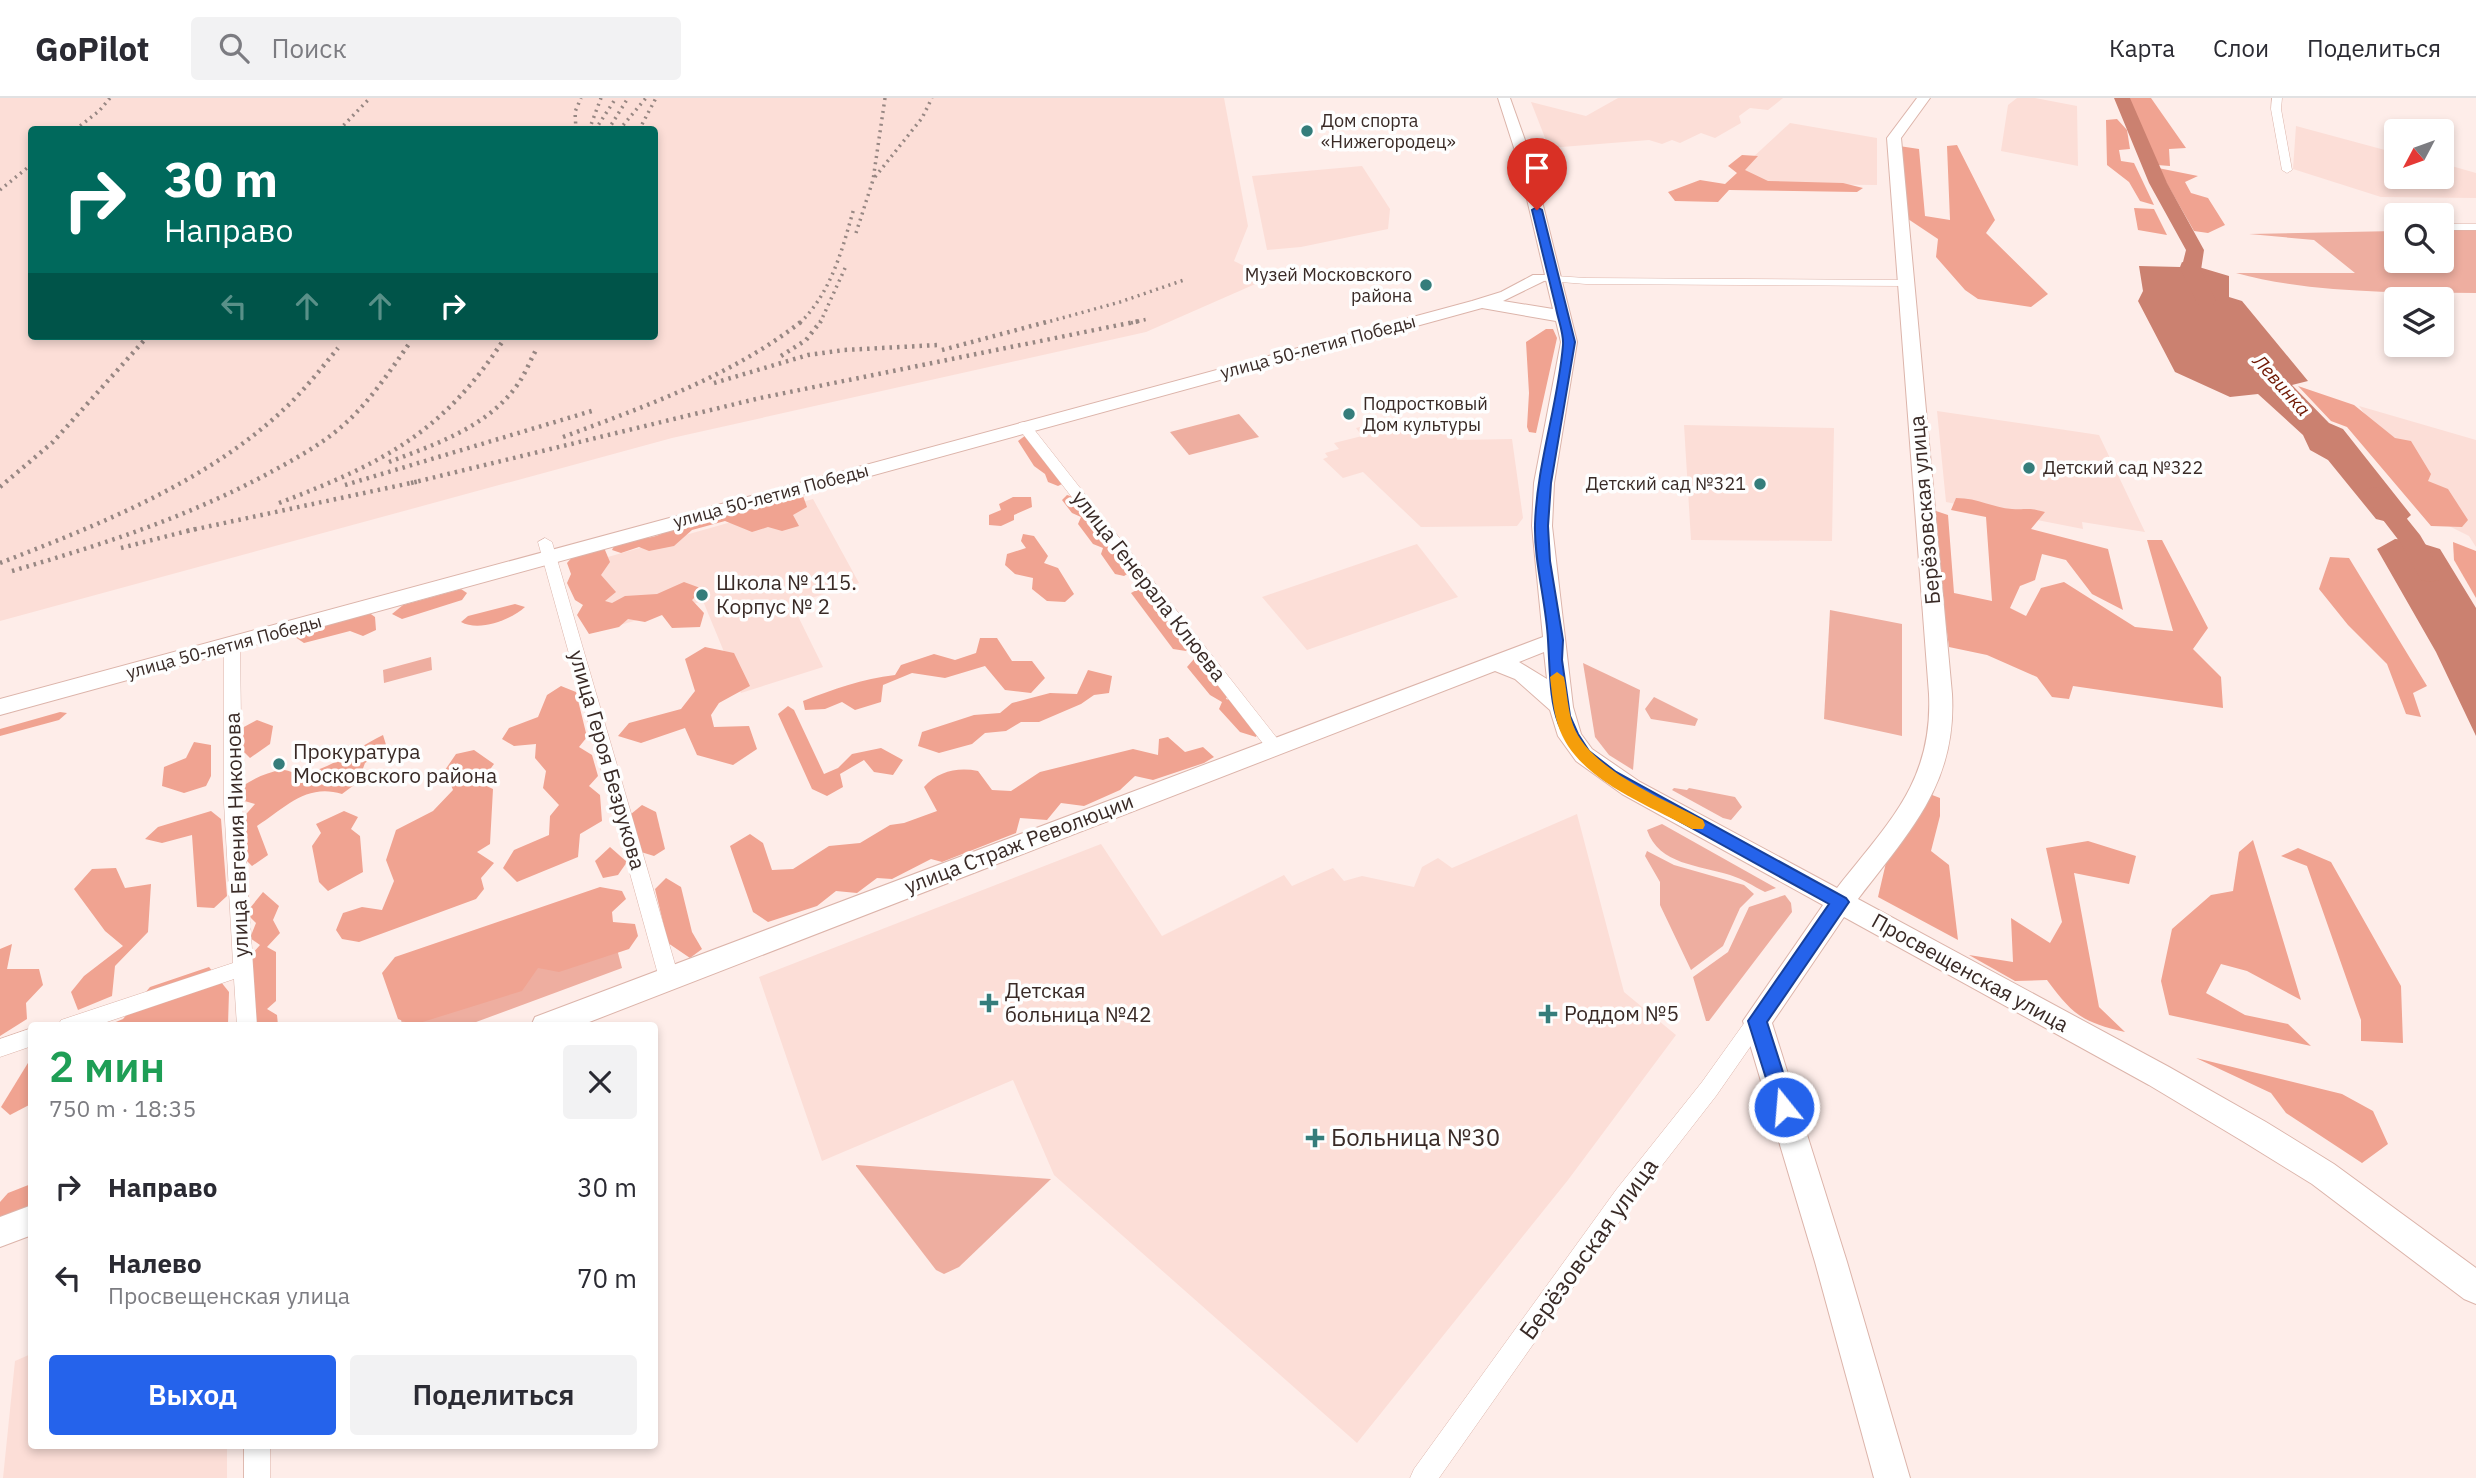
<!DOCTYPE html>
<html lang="ru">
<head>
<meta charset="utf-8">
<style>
  body { margin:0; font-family:"IBM Plex Sans",sans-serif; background:#f2f2f3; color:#2b2b33; height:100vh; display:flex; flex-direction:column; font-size:26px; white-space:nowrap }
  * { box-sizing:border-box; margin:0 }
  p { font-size:23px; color:#7c7c81 }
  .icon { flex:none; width:38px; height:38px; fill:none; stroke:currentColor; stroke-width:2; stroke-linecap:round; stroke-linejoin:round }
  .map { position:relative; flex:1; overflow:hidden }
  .side { position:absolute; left:28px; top:924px; width:630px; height:427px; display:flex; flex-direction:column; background:#fff; border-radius:7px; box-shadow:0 4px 10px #0003 }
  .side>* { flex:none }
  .hud { position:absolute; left:28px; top:28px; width:630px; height:214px; border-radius:7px; box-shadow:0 4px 10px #0003; background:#00695c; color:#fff; overflow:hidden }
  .needle { width:46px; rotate:229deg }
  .controls { position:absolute; left:2384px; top:21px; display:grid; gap:14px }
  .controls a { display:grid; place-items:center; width:70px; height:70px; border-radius:7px; background:#fff; box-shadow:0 4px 10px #0003; font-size:35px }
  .pin { position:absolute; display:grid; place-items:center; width:60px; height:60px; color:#fff; margin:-72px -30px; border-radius:50% 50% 50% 0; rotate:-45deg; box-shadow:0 0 7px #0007 }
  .pin .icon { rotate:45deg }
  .me { position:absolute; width:77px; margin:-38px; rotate:343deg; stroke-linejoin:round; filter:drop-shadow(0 0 5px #0008) }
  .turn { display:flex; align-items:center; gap:24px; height:147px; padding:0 21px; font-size:32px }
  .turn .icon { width:91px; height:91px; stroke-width:2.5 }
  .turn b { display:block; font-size:49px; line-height:60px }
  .lanes { display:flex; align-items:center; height:66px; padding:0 21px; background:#0003; justify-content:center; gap:35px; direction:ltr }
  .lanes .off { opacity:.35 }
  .round { display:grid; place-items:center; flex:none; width:74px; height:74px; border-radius:7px; background:#f2f2f3 }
  .summary { display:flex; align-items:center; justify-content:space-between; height:119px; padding:0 21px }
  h1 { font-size:42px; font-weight:600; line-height:52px; color:#1e9e55 }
  .primary-button { display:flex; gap:14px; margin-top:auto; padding:14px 21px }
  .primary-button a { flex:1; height:80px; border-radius:7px; background:#2563eb; color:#fff; font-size:28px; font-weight:600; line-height:80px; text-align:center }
  .primary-button a+a { background:#f2f2f3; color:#2b2b33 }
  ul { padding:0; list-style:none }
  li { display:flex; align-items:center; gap:21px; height:91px; padding:0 21px }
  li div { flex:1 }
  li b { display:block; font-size:26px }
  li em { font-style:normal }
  header { display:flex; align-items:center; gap:42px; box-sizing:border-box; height:98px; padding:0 35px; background:#fff; border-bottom:2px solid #e1e1e2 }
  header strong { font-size:33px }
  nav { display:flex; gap:38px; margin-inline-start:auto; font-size:24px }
  .search { width:490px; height:63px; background:#f2f2f3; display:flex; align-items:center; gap:18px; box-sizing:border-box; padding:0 24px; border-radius:7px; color:#7c7c81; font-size:26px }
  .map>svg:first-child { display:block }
  .built { fill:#fcded7; fill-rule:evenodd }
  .green { fill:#eeaea0 }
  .forest { fill:#f0a391 }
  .water { fill:#cb8170 }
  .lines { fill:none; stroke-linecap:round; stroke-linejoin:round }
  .river { fill:#cb8170; fill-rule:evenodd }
  .street-casing { stroke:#dcb4aa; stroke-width:1 }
  .secondary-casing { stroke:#dcb4aa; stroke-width:2 }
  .street { fill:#fff; fill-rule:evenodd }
  .secondary { fill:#fff; fill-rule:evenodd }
  .rail-far1 { stroke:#978783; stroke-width:3.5; stroke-dasharray:2 4.5; stroke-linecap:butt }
  .rail { stroke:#978783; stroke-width:4.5; stroke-dasharray:2.5 5; stroke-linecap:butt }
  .route { fill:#2563eb; stroke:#184099; stroke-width:2 }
  .slow { fill:#f59e0b }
  .poi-dot { fill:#357d7b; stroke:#fefefe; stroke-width:2.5 }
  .labels { text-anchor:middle; stroke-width:7; stroke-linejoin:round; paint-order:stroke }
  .far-poi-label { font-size:18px; fill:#392a26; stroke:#fefefe; text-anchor:start }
  .far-street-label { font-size:18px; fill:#392a26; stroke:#fefefe }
  .far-water-label { font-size:19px; font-style:italic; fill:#6e1501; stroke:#fefefe }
  .street-label { font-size:21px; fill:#392a26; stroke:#fefefe }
  .poi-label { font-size:21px; fill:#392a26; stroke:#fefefe; text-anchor:start }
  .near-poi-label { font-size:24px; fill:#392a26; stroke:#fefefe; text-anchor:start }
  .near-street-label { font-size:24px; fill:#392a26; stroke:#fefefe }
</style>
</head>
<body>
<header>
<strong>GoPilot</strong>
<div class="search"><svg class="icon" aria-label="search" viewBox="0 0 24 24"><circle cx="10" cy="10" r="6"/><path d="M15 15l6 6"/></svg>Поиск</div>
<nav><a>Карта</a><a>Слои</a><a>Поделиться</a></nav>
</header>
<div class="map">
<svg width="2476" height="1380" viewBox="0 0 2476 1380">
  <rect width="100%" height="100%" fill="#feede9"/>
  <!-- built -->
  <g class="built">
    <path d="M0,0h1224l24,128 -14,35 35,17 -123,54 -474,106 -672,183zM32,32h622v206h-622z"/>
    <polygon points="1618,0 1783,0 1768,12 1750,10 1739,18 1741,25 1715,40 1701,35 1680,45 1672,42 1662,46 1649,42 1549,50 1531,4 1586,18"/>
    <polygon points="2017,0 2035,0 2077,8 2078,68 2001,53 2008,7"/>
    <polygon points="1790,25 1877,40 1877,87 1765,86 1738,73"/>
    <polygon points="2296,28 2396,55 2396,79 2441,79 2441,65 2476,75 2476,100 2381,99 2293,71"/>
    <polygon points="1362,68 1390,111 1388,131 1301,149 1267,152 1252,78"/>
    <polygon points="2359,308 2476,342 2476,449 2469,438 2443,425"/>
    <polygon points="1937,313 2099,337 2145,434 2082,424 2083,431 1946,404"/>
    <polygon points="1392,321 1399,334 1411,336 1456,336 1457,342 1512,341 1523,420 1517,428 1421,429 1363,374 1343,380 1323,361 1328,359 1325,355 1339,351 1334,345 1362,338 1356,330"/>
    <polygon points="1684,327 1834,330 1832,443 1691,442"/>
    <polygon points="813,401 859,485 792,506 823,569 741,595 703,503 596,534 576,468"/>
    <polygon points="1417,446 1458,499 1307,552 1262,499"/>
    <polygon points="1577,716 1624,894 1676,937 1568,1082 1357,1345 1054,1077 1013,982 822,1063 759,879 1101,746 1162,838 1284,777 1292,788 1333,770 1344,783 1362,778 1414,789 1422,769 1438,760 1452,770"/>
    <polygon points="31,1256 32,1348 227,1348 227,1380 3,1380 15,1263"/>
  </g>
  <!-- green -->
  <g class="green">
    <path d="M2476,131v64c-80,-1 -162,1 -240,-20h119l-41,-33 -65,-6 147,-3v30h45v-31z"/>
    <polygon points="1239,316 1259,339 1189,357 1170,334"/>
    <polygon points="1830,512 1902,526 1902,638 1824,621"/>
    <polygon points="431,559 432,572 384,585 383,572"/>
    <polygon points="1583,565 1640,592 1633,672 1609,657 1595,639"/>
    <polygon points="1654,599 1698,621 1695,628 1651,621 1645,611"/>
    <polygon points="1674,690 1687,692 1689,690 1735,699 1742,709 1731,722 1723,720 1672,692"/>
    <path d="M1662,726l114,64 -11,4c-12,-6 -22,-13 -35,-17 -31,-10 -71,-10 -83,-45z"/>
    <polygon points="1647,753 1674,767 1744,787 1754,796 1740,810 1723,848 1691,872 1660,807 1660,784 1645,758"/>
    <polygon points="601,791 622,870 468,927 402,928 393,864"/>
    <polygon points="1785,797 1791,805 1792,814 1709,923 1706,923 1693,879 1728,854 1749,809"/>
    <polygon points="856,1068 856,1067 1051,1081 959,1169 944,1176 936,1172"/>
  </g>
  <!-- forest -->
  <g class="forest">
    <polygon points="2126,0 2151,0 2186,50 2169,51 2170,68 2157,67"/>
    <polygon points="2117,21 2127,32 2130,51 2119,52 2121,63 2134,65 2154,107 2140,103 2129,84 2107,67 2106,22"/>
    <polygon points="1957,47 1995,122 1986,135 2048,196 2031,209 1978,201 1965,192 1936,159 1938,141 1908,121 1899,48 1919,51 1925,118 1950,122 1947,48"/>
    <polygon points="1742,57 1758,58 1745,72 1768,83 1843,85 1863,90 1857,94 1729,92 1718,104 1675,103 1668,94 1700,82 1725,86 1737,75 1728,68"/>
    <polygon points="2158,70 2198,78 2185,84 2191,95 2208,100 2225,127 2208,135 2194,133"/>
    <polygon points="2134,110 2154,111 2167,137 2138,132"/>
    <polygon points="1546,231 1553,231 1557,240 1536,335 1529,334 1527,329 1529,295 1526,244"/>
    <polygon points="2298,288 2354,307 2395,340 2411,343 2431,376 2428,383 2448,391 2468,422 2462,429 2431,428 2347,329 2331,323"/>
    <polygon points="1026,337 1066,384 1058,388 1048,384 1045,376 1034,368 1018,343"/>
    <path d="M792,395l11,3 4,11 -14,8 6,11 -17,5 -14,-4 -16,5 -27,-11 -33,9 -18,16 -25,5 -10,-4 -18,6 -9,-3 4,-8c11,-3 31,-3 40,-6 17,-6 11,-8 32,-8 16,-15 49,-23 70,-20l9,-7z"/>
    <path d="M1067,397c11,3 18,9 18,20l7,1 17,23 -1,8 10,5 14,19 -8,5 -9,-2 -14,-20 2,-6 -10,-4 -15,-20 3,-7 -9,-4 -10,-13z"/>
    <polygon points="1013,399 1031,399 1032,409 1014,417 1014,422 1001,428 989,427 989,417 1001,412 999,406"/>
    <path d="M1956,400c23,0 37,10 56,11 15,1 16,-2 33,3l-14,17 77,20 15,61 -31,-16 -26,-34 -24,-6 -7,26 -15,6 -10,22 16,8 15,-28 23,-6 71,45 38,4 -26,-91h15l46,88 -15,21 28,28 2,31 -150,-22 -4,13 -17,-2 -15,-20 -50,-22 -38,-8 -19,-138 18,6 6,78 38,8 -6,-84 -35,-7z"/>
    <polygon points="1023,436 1034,438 1048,458 1044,465 1058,470 1074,496 1065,504 1047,503 1032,491 1033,480 1015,476 1005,467 1007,456 1026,450 1021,443"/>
    <polygon points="2453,444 2476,453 2476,500 2454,462"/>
    <polygon points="594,451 605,452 610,464 601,477 616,494 605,503 612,505 625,498 657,496 684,484 703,491 692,502 704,515 700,529 672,530 662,517 645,524 628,521 619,529 589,536 577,517 583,507 575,502 567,485 571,476 567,465 576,455"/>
    <polygon points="2330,459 2349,460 2427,588 2413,595 2421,619 2406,616 2387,566 2348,527 2319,491"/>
    <polygon points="1144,488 1193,545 1186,553 1173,551 1131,495"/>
    <polygon points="461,491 467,495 462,502 402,521 392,516 403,507"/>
    <path d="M515,506l10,3c-14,13 -46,25 -64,15l7,-6z"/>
    <polygon points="368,514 375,519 376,532 363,538 350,533 304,545 295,539 310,528"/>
    <path d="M980,540h17l15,23h20l13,17 -14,15 -26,-3 -20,-24 -40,12 -33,-5 -29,12 -2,17 -26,8 -13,-8 -17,7 -20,1 -2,-9c31,-12 59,-22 92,-26l6,-10 33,-11 21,6 21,-7z"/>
    <polygon points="705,549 734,555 750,588 719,605 711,617 714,629 749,628 757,651 733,667 697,657 685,630 641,645 618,638 629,625 681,611 695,593 685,561"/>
    <polygon points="1194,561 1205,563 1230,592 1226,601 1242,605 1261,628 1256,639 1240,634 1219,611 1222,604 1210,597 1187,569"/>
    <polygon points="1088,572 1112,578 1109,595 1094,597 1081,606 1039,624 1021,624 1006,633 985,635 972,646 939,655 918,648 922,634 974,617 1000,615 1012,605 1050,595 1077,596"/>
    <polygon points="561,588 576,594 587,639 579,649 592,657 598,678 589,688 600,697 602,723 580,736 578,759 517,784 503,770 514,752 549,737 550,718 559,707 543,690 546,673 535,660 536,646 514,648 502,641 509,630 538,619 547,597"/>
    <polygon points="788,608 794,612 824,676 838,670 852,656 881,650 903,662 893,677 874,674 864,662 840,676 843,689 827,698 812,691 778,616"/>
    <polygon points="60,614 67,615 59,622 0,638 0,631"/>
    <polygon points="257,622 273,628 270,646 250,660 242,652 242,630"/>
    <path d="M383,637l4,13 -22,15 -7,19 -16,12c-36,-11 -57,14 -85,32l11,29 -16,11 -10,-10 -1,-36 14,-16 -14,-4v-13c12,-8 26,-15 41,-17 8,-1 14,6 21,4 31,-7 52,-25 80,-39z"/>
    <path d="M1168,639l17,15 18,-5 11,10 -10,6 -51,17 -18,-4 -15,14 -36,16 -23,-3 -14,17 -27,-2 -4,15 -74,29 -11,-3 -39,20 -15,-1 -20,15 -21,-2 -19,15 -49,16 -15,-10 -23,-66 20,-12 13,9 9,27 21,-1 36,-23 31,-3 30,-18 14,-2 33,-12 -13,-24c14,-16 34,-20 54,-16l14,19 19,1 29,-19 93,-23 25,6 1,-16z"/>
    <polygon points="194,644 211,647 211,678 206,688 184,695 162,688 164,669 186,660"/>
    <polygon points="474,652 494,666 480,685 493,691 490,746 477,754 494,765 481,780 484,791 476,801 359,844 342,841 336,832 343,815 362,809 382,812 394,783 386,762 396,732 433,713 453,692 445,672 456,656"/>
    <polygon points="1927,695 1940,700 1940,718 1931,753 1949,767 1958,842 1878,799 1888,756"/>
    <polygon points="642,707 656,714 665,751 654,758 641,754 631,716"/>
    <polygon points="211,713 221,721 227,798 214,810 197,809 192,737 162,745 145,741 158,729"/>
    <polygon points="344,713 358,719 351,731 360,738 363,774 328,793 319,784 312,748 321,735 316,726"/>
    <polygon points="2253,742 2301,902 2247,873 2221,866 2206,895 2245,917 2288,926 2311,948 2169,917 2161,883 2172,831 2211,797 2233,793 2239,754"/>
    <path d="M2088,743l48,15 -7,28 -55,-11 25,134 26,25c-43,-10 -52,-17 -78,-52l-32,1 -46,-26 44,7 -2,-44 39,25 12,-21 -16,-74z"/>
    <polygon points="610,749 627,764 618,777 603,780 595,763"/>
    <polygon points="2298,750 2331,764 2401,888 2403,945 2361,943 2361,922 2307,768 2281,758"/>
    <polygon points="116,770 125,790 151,786 148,834 115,868 112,898 78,912 71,894 84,878 123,848 105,833 74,791 92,771"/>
    <polygon points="666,780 681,789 692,834 702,851 690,860 668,845 655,791"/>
    <polygon points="600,789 622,793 626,801 612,814 613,824 635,826 638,838 629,851 559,874 538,870 522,893 413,927 398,921 382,875 395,859"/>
    <polygon points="263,794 279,808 273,822 280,835 267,849 276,854 276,903 267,911 277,917 278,927 249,927 256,911 248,907 244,865 260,847 250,840 256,825 246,815"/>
    <polygon points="12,846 7,871 39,871 43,887 26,905 27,921 0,938 0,851"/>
    <polygon points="209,869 229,894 228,927 106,928 123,921 150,889"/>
    <polygon points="31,960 31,1006 10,1017 1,1009"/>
    <polygon points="2196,960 2342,996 2373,1013 2388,1046 2362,1065 2286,1015 2271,995"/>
    <polygon points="31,1086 31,1116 0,1128 0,1104 8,1095"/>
  </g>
  <!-- water -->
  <g class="water">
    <polygon points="2182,164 2229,178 2229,199 2242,203 2308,283 2292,287 2329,325 2343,331 2411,417 2400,427 2376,421 2328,362 2310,352 2303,337 2258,296 2230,299 2175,274 2138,203 2143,193 2139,168 2180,169"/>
    <polygon points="2395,441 2411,442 2440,451 2476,510 2476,638 2436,554 2377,451"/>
  </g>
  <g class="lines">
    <!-- river -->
    <g class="river">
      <polygon points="2114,0 2130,0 2167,85 2204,152 2201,172 2216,203 2213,207 2199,207 2196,203 2181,172 2186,152 2149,85"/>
      <polygon points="2375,389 2383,391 2420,437 2443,476 2439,482 2430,484 2421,482 2400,444 2363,396 2367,391"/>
    </g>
    <!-- street casing -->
    <g class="street-casing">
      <g id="street">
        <polygon points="2272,0 2282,0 2281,11 2292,72 2287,75 2282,72 2271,11"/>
        <rect x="2441" y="126" width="35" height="6"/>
        <polygon points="1539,177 1586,180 1905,182 1911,185 1905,188 1586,186 1535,182 1535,178"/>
        <polygon points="1024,324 1029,325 1280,644 1282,648 1280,652 1268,652 1019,331 1019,325"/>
        <polygon points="545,440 552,444 679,880 676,886 669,888 662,886 659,880 538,444"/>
        <polygon points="232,542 240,547 242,704 257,928 237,928 234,881 95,928 58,928 61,922 233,865 224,704 224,547"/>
        <polygon points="1757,914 1764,917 1767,923 1764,929 1716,998 1632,1106 1439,1380 1410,1380 1414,1371 1616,1092 1702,984 1750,917"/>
        <polygon points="32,930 32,948 0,959 0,941"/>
        <rect x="244" y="1348" width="26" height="32"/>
      </g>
    </g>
    <!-- secondary casing -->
    <g class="secondary-casing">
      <g id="secondary">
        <path d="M1498,0h12l21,59 46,185 -23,141 -2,43 21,181 8,27 11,15 48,33 197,106c51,-65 96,-106 92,-194l-42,-556 30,-40h13l-29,40 51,556c5,90 -43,138 -94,205l311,168 97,55 68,42 142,104v36l-12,-5 -152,-115 -68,-42 -95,-57 -305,-168 -72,106 75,239 63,216h-36l-59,-216 -72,-241 80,-116 -201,-111 -46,-33 -18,-25 -8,-26 -35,-31 -20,-8 -916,355h-48l4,-9 1008,-380 -11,-111 2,-43 27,-141 -5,-21 -74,-13 -1482,407v-16l1472,-398 29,-9 32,-17h12l-28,-118zM1546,182l7,29 -50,-8zM1544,554l3,27 -28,-17z"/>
        <polygon points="32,1107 32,1137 0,1149 0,1119"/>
      </g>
    </g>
    <!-- street -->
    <use href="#street" class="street"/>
    <!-- secondary -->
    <use href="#secondary" class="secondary"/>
    <!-- rail-far1 -->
    <g class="rail-far1">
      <polyline points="75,32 99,13 110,0"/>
      <polyline points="339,32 370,0"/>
      <polyline points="576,32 575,14 581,0"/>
      <polyline points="589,32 601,0"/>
      <polyline points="595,32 616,0"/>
      <polyline points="608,32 628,0"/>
      <polyline points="619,32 646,0"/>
      <polyline points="639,32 656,0"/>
      <polyline points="875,79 922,20 932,0"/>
      <polyline points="0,92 32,66"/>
      <polyline points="856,135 873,82 885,0"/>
      <path d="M800,225c32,-32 42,-73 54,-115"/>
      <polyline points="820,225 846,168"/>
      <polyline points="1044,225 1120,204 1184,182"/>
      <polyline points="1131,225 1148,221"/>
    </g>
    <!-- rail -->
    <g class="rail">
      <polyline points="942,252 1050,223"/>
      <polyline points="781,258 806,242 821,223"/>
      <polyline points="714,285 808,257 844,252 938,247"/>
      <path d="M563,339c83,-31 169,-61 239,-116"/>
      <path d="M389,364c47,-18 99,-35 129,-78 7,-10 12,-23 18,-34"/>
      <polyline points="411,385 760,300 1139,223"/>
      <polyline points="345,387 595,312"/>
      <polyline points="0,389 53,344 148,238"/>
      <path d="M279,405c104,-40 165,-70 227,-167"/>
      <polyline points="187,433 420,383"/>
      <polyline points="121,450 195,431"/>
      <path d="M0,465c98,-38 203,-79 281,-151 21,-19 39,-42 57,-64"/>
      <path d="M12,473c89,-26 176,-54 257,-98 28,-15 57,-31 80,-53 24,-23 43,-52 62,-79"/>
    </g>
  </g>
  <!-- route -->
  <path class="route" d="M1537,109l5,3 33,132 -24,141 -3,43 2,35 13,79 -1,20 8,56 8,18 11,17 27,21 230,126 3,4 -82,120 27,85 -3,7 -7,2 -6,-2 -3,-7 -27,-86 81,-117 -224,-124c-57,-46 -53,-72 -57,-140 -2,-39 -14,-77 -13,-116 2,-61 23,-119 28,-179 1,-12 -5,-25 -7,-37 -8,-32 -16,-65 -24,-98z"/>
  <!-- slow -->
  <path class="slow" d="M1557,574l7,5c3,15 4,34 9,48 17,45 91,74 130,95l2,5 -2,4h-11c-45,-25 -117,-50 -134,-104 -5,-15 -6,-33 -8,-48z"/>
  <!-- markers -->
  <g class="poi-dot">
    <circle cx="1307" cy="33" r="7"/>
    <circle cx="1426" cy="187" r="7"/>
    <circle cx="1349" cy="316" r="7"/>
    <circle cx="2029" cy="370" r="7"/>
    <circle cx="1760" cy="386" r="7"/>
    <circle cx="702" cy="497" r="7"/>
    <circle cx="279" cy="666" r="7"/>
    <path d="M985.5 894.5h7v7h7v7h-7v7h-7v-7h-7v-7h7z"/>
    <path d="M1544.5 905.5h7v7h7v7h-7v7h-7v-7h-7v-7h7z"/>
    <path d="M1311.5 1029.5h7v7h7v7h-7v7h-7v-7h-7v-7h7z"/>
  </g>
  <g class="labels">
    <!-- far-poi labels -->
    <g class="far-poi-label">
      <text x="1321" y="29">Дом спорта<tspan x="1321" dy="21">«Нижегородец»</tspan></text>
      <text x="1412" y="183" text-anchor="end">Музей Московского<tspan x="1412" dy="21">района</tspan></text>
      <text x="1363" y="312">Подростковый<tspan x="1363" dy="21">Дом культуры</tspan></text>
      <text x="2043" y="376">Детский сад №322</text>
      <text x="1746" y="392" text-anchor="end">Детский сад №321</text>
    </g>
    <!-- far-street labels -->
    <g class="far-street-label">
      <text transform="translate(1318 249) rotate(-15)" y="6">улица 50-летия Победы</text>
      <text transform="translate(771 398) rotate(-15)" y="6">улица 50-летия Победы</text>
      <text transform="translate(224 549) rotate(-15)" y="6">улица 50-летия Победы</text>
    </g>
    <!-- far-water labels -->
    <g class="far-water-label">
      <text transform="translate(2282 287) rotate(48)" y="7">Левинка</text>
    </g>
    <!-- street labels -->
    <g class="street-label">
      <text transform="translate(1925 412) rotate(-95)" y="7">Берёзовская улица</text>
      <text transform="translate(1149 488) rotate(52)" y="7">улица Генерала Клюева</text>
      <text transform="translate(607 662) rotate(74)" y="7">улица Героя Безрукова</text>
      <text transform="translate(237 737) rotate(-92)" y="7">улица Евгения Никонова</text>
      <text transform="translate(1019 746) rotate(-21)" y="7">улица Страж Революции</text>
      <text transform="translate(1970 875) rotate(29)" y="7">Просвещенская улица</text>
    </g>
    <!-- poi labels -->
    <g class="poi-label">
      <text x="716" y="492">Школа № 115.<tspan x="716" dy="24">Корпус № 2</tspan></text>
      <text x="293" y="661">Прокуратура<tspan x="293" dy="24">Московского района</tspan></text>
      <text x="1005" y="900">Детская<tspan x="1005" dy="24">больница №42</tspan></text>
      <text x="1564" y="923">Роддом №5</text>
    </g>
    <!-- near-poi labels -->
    <g class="near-poi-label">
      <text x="1331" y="1048">Больница №30</text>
    </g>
    <!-- near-street labels -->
    <g class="near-street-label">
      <text transform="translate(1589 1151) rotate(-54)" y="8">Берёзовская улица</text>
    </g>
  </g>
</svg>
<div class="controls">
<a><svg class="needle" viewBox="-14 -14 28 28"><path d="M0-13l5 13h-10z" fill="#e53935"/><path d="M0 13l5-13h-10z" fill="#7c7c81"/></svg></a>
<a><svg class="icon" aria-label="search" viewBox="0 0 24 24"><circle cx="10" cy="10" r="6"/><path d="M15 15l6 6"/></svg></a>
<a><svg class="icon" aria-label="layers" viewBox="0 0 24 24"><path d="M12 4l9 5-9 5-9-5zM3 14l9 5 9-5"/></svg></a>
</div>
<div class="pin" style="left:1537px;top:112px;background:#d93025"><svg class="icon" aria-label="arrive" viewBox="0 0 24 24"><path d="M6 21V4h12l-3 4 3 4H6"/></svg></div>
<svg class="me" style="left:1784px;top:1009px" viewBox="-20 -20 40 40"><circle r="17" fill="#2563eb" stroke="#fff" stroke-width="3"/><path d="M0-11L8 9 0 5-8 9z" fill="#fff"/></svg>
<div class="hud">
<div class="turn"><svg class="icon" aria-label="right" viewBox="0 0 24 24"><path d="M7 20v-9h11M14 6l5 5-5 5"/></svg><div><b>30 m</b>Направо</div></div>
<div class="lanes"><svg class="icon off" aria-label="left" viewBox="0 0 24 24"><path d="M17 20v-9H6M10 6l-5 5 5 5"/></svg><svg class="icon off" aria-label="ahead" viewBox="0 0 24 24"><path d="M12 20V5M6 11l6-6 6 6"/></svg><svg class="icon off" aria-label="ahead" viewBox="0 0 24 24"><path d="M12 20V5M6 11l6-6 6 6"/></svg><svg class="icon" aria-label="right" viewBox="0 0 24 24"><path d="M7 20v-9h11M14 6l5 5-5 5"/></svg></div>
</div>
<section class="side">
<div class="summary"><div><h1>2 мин</h1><p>750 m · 18:35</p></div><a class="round"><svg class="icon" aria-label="close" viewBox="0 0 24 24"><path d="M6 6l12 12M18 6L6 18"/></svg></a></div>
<ul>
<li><svg class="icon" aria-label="right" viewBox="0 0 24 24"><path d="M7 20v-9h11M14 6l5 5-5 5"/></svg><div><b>Направо</b></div><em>30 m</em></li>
<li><svg class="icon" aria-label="left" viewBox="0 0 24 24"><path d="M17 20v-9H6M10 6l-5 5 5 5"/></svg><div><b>Налево</b><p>Просвещенская улица</p></div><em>70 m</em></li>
</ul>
<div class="primary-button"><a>Выход</a><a>Поделиться</a></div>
</section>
</div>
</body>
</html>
